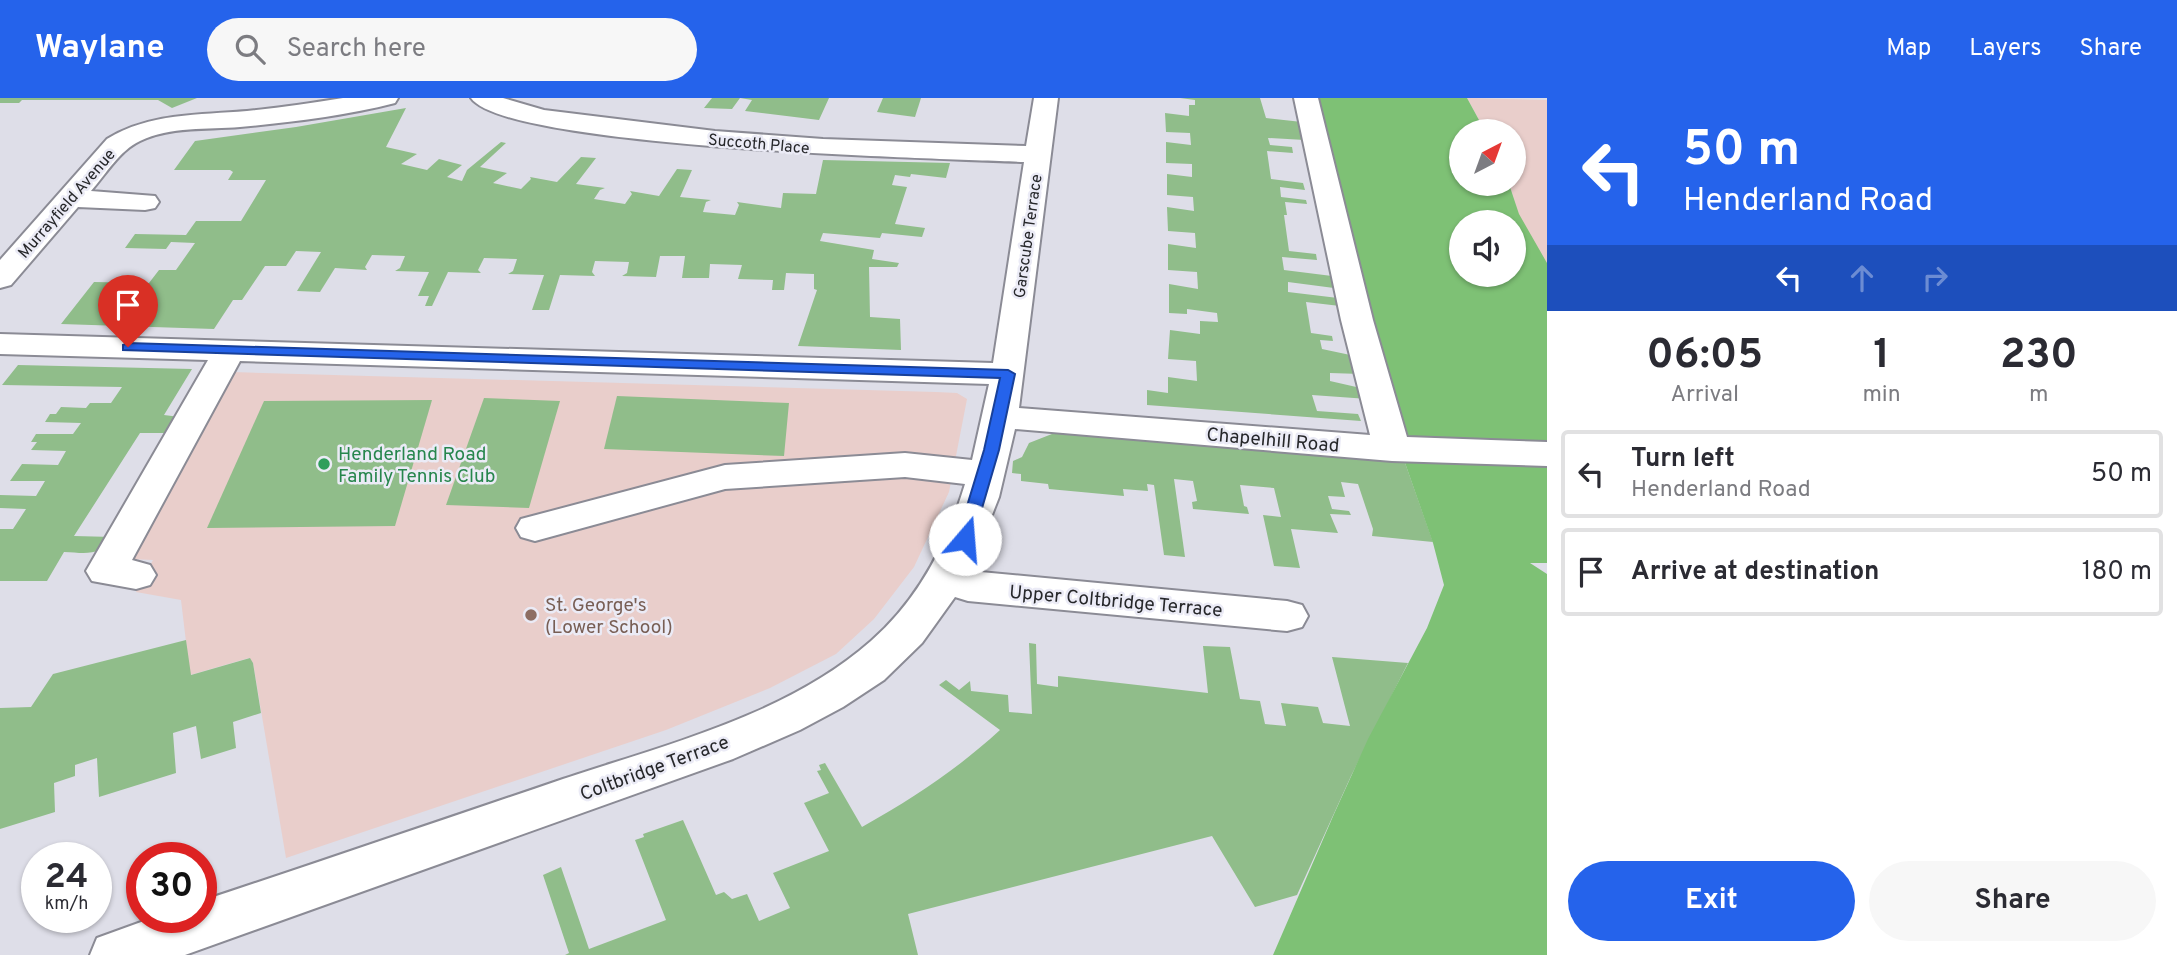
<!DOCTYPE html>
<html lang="en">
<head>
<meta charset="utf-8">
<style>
  body { margin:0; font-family:Overpass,sans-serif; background:#f7f7f7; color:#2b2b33; height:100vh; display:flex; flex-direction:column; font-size:26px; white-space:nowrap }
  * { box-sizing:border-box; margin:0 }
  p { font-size:23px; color:#7c7c81 }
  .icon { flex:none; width:38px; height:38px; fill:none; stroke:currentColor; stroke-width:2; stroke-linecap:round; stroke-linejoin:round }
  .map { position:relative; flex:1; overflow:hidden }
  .details { display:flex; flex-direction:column; background:#fff; width:630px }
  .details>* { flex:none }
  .hud { background:#2563eb; color:#fff; overflow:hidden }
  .needle { width:46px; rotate:41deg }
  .controls { position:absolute; left:1449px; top:21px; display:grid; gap:14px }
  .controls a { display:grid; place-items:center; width:77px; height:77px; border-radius:50%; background:#fff; box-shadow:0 2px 5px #0004; font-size:35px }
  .speed { position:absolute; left:21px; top:744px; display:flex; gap:14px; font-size:35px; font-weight:700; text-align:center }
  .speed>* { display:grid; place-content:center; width:91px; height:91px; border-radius:50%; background:#fff; box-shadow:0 2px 5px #0004; line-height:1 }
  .speed small { font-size:18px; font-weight:400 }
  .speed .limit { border:10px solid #d22; background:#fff; color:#111 }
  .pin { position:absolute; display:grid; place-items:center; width:60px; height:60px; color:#fff; margin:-72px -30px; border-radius:50% 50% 50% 0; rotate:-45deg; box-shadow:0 0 7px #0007 }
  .pin .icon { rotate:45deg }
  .me { position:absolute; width:77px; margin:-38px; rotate:18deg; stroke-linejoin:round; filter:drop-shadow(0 0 5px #0008) }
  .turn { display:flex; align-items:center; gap:24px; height:147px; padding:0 21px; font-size:32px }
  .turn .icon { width:91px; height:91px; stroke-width:2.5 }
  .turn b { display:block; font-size:49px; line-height:60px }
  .lanes { display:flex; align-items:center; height:66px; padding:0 21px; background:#0003; justify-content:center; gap:35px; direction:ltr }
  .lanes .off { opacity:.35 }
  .eta { display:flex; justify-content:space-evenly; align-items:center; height:119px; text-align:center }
  .eta b { font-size:42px; font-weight:700; line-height:49px }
  .action { display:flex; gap:14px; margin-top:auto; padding:14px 21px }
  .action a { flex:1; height:80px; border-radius:42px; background:#2563eb; color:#fff; font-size:28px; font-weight:700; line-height:80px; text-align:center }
  .action a+a { background:#f7f7f7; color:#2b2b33 }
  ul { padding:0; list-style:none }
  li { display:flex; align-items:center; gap:21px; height:88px; margin:0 14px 10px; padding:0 7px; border:4px solid #e1e1e2; border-radius:7px }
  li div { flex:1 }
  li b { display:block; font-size:26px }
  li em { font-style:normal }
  header { display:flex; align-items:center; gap:42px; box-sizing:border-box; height:98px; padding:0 35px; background:#2563eb; color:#fff }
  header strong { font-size:33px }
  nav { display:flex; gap:38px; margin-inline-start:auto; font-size:24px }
  .search { width:490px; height:63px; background:#f7f7f7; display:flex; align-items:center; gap:18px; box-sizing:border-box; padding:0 24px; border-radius:38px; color:#7c7c81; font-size:26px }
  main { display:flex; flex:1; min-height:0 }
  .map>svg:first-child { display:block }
  .education { fill:#e9cecb }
  .green { fill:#90bd8a }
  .forest { fill:#7ec175; fill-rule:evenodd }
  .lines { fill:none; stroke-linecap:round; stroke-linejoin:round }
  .minor-casing { stroke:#8b8b95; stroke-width:4 }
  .minor { fill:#fff; fill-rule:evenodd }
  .route { fill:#2563eb; stroke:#184099; stroke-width:2 }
  .leisure-dot { fill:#2e9e5b; stroke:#ebebf6; stroke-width:2.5 }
  .education-dot { fill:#8d6e63; stroke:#ebebf6; stroke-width:2.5 }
  .labels { text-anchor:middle; stroke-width:5; stroke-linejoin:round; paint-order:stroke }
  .far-street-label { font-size:16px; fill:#26272a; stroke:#ebebf6 }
  .street-label { font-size:19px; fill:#26272a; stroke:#ebebf6 }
  .leisure-label { font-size:19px; fill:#27864d; stroke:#ebebf6; text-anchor:start }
  .education-label { font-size:19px; fill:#785e54; stroke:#ebebf6; text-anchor:start }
</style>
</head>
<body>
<header>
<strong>Waylane</strong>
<div class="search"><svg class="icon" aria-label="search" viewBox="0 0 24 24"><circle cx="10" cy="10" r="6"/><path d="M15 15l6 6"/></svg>Search here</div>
<nav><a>Map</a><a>Layers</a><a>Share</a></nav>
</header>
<main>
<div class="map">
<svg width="1547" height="857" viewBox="0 0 1547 857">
  <rect width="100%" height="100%" fill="#dedee8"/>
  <!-- education -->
  <g class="education">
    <polygon points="1467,0 1547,2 1547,257 1519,117 1509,86 1514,86 1514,33 1485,33"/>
    <polygon points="232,274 936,294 957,295 967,301 949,394 914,469 874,521 836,556 770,590 666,632 286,760 253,565 249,560 190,577 181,502 136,494 153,462 130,461"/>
  </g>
  <!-- green -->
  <g class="green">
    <polygon points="0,0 197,0 172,10 158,2 22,2 19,5 0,5"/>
    <polygon points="712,0 829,0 819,22 745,13 752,2 740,0 732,11 704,10"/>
    <polygon points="883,0 921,0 915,19 877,14"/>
    <polygon points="1180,0 1260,0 1266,20 1302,24 1305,42 1268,40 1270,47 1292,49 1293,55 1267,53 1271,81 1303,85 1305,92 1280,89 1281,99 1306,102 1307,106 1285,104 1287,117 1284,117 1289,153 1316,156 1317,162 1282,159 1284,172 1332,178 1334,190 1288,184 1288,194 1338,200 1340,208 1306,204 1311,235 1332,238 1333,243 1320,242 1322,251 1355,258 1361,276 1330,275 1330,283 1365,291 1368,301 1312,297 1317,313 1358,316 1361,323 1147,307 1147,292 1168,295 1168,279 1197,283 1196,263 1168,261 1170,232 1200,236 1200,223 1218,224 1217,215 1187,211 1187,216 1169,215 1169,186 1198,191 1197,174 1168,172 1168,146 1196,150 1195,135 1168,133 1167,109 1194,113 1193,99 1167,97 1167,76 1192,79 1192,66 1166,65 1166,44 1191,47 1190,35 1166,34 1165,15 1189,18 1189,7 1195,7 1195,2"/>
    <polygon points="406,10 386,49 417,56 401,66 427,72 439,61 462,67 447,79 462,83 467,72 501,44 506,45 480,69 507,75 493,85 521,91 531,81 530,79 557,84 581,59 596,60 576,86 605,90 600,92 594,101 625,106 632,96 630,93 659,98 677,71 692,72 680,99 711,102 706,104 703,114 735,117 739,107 737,104 781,110 783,95 816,96 823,62 950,65 946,80 911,76 910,79 895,77 892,87 907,89 895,126 925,130 922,139 882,135 880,140 823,135 820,143 874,152 872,161 899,165 897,169 869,169 870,219 900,221 901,252 798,248 817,192 814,191 814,176 786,175 784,192 772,192 773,182 738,181 742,167 710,166 709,180 682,180 685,158 660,158 656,179 622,178 627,175 629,164 595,163 592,174 595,178 560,177 549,212 532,212 544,177 508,176 513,173 517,161 484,160 478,172 481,175 448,174 432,208 425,208 429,198 418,198 429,174 395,173 400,170 405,158 372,157 365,169 367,172 335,170 320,194 297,193 321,154 296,153 286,168 265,168 242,202 233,202 214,231 61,226 94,184 149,185 159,172 176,172 195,145 171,144 166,151 125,150 135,136 186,137 196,123 241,123 266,82 228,82 233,74 230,72 174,72 195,43 296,29"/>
    <path d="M18,267l174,4 -28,46 16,2 -16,16h-24l-66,103 39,1c-13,20 -27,16 -49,15l-17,29h-47v-52h13l13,-20 -26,-1v-13l36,1 9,-15h-35l12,-17 36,1 8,-14 -35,-1 6,-8h-6l5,-8h37l8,-11 -36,-1 5,-8h6l5,-7 25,1 4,-5h21l11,-16 -120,-2z"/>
    <polygon points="617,298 789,305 784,358 604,351"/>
    <polygon points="484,300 560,303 529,410 446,407"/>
    <polygon points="432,302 395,428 207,430 264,303"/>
    <polygon points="1057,334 1404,362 1433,444 1372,438 1373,431 1358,386 1341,384 1345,399 1328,398 1332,411 1349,413 1351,417 1330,416 1338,435 1291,431 1300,470 1274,468 1263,417 1281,419 1274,390 1240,387 1244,408 1247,409 1249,416 1193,411 1192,404 1197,403 1193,383 1174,381 1185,459 1164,457 1154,387 1147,386 1148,393 1123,391 1124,398 1049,391 1048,386 1021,383 1021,376 1012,375 1013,363 1022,359 1029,345"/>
    <polygon points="186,542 191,577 250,560 253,565 261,615 233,624 236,650 201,661 196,628 173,635 176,675 99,699 97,660 75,667 75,678 54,685 55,714 0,731 0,610 31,609 53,576"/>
    <path d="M1029,545l7,1 1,40 21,3v-11l150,17 -5,-47 27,1 10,52 20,2 5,23 21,2 -5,-23 37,4 5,16 27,3 -18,-69 76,6 -57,113 -54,119 -42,12 -43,-71 -304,78 10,41h-353l4,-2 -26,-78 18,-8 28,82 77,-29 -31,-80 9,-3 -1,-3 40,-14 33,75 8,-3 8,7 15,-5 12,27 31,-13 -17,-35 56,-22 -25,-48 25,-10 -12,-22 4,-1 -2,-5 6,-2 37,64c53,-30 93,-56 138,-97l-61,-45 7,-5 13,10 11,-9 1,10 37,4 1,17 23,2z"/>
  </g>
  <!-- forest -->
  <path class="forest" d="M1314,0h153l18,33h-24v53h48l10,30 28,49v300h-17l17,11v381h-274l61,-141 34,-75 59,-111 17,-43 -11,-42 -29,-83zM1461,124h53v53h-53z"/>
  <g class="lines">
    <!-- minor casing -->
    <g class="minor-casing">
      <g id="minor">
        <path d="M343,0h55l-3,5c-50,13 -103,19 -155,24 -32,3 -70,-1 -100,14 -21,10 -34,33 -49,50l64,5 4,6 -4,6 -10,2 -67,-3 -67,78 -11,3v-28l107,-121c42,-26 92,-24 140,-28 32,-3 64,-8 96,-13z"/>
        <path d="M471,0h32l41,12 171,21 108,8 203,7 8,-48h24l-39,310 351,27 -29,-115 -47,-222h24l55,222 34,117 140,5v24l-155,-5 -377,-32 -16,68 -29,74 317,30 15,4 6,11 -6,11 -15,4 -319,-30 -13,-4 -33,46 -38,37 -41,27 -43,23 -67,29 -548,196h-95l7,-17 58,-21h46v-16c121,-40 242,-81 362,-122 105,-35 224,-64 308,-138 48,-42 76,-97 94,-157l-60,-7 -180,12 -190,52 -14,-4 -5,-9 5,-9 204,-54 180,-12 67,7 17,-76 -749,-23 -108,199 18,5 6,10 -6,10 -14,4 -44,-8 -6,-10 122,-211 -208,-6v-20l993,29 31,-201c-78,-3 -519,-14 -553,-64z"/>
      </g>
    </g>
    <!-- minor -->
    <use href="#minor" class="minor"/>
  </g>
  <!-- route -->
  <polygon class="route" points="128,245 1008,272 1015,276 999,352 973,441 965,447 957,441 984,352 1000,280 123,252 123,247"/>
  <!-- markers -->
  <circle class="leisure-dot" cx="324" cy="366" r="7"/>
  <circle class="education-dot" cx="531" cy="517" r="7"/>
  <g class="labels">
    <!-- far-street labels -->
    <g class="far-street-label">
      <text transform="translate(759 45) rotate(5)" y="6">Succoth Place</text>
      <text transform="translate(66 105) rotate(-49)" y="6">Murrayfield Avenue</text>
      <text transform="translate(1027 138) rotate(-82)" y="6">Garscube Terrace</text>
    </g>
    <!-- street labels -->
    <g class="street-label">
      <text transform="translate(1273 341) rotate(5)" y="7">Chapelhill Road</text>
      <text transform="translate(1116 502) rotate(5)" y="7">Upper Coltbridge Terrace</text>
      <text transform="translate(654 669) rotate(-20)" y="7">Coltbridge Terrace</text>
    </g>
    <!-- leisure labels -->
    <g class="leisure-label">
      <text x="338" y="362">Henderland Road<tspan x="338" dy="22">Family Tennis Club</tspan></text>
    </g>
    <!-- education labels -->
    <g class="education-label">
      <text x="545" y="513">St. George's<tspan x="545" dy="22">(Lower School)</tspan></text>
    </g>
  </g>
</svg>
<div class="controls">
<a><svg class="needle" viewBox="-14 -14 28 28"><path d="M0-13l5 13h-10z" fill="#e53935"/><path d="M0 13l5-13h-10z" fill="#7c7c81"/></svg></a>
<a><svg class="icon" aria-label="sound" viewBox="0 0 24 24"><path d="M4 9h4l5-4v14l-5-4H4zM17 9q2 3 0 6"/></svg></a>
</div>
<div class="speed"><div>24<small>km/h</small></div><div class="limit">30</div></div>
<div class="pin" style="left:128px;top:249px;background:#d93025"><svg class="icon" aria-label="arrive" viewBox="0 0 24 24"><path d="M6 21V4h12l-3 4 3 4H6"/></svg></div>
<svg class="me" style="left:965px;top:441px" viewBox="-20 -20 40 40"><circle r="19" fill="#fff"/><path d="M0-13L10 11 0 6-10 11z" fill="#2563eb"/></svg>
</div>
<section class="details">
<div class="hud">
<div class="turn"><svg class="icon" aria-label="left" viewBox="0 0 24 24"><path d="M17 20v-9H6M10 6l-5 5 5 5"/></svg><div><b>50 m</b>Henderland Road</div></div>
<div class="lanes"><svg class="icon" aria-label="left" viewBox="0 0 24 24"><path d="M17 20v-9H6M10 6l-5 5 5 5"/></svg><svg class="icon off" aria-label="ahead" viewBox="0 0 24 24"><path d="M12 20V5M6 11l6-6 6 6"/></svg><svg class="icon off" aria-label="right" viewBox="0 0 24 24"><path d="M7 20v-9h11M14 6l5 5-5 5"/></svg></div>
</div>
<div class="eta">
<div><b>06:05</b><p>Arrival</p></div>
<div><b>1</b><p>min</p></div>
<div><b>230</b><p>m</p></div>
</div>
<ul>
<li><svg class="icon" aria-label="left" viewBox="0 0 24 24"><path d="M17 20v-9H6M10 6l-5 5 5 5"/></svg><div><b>Turn left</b><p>Henderland Road</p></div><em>50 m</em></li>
<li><svg class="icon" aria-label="arrive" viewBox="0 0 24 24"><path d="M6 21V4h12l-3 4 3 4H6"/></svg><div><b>Arrive at destination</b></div><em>180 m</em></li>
</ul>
<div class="action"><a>Exit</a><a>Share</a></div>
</section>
</main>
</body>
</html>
